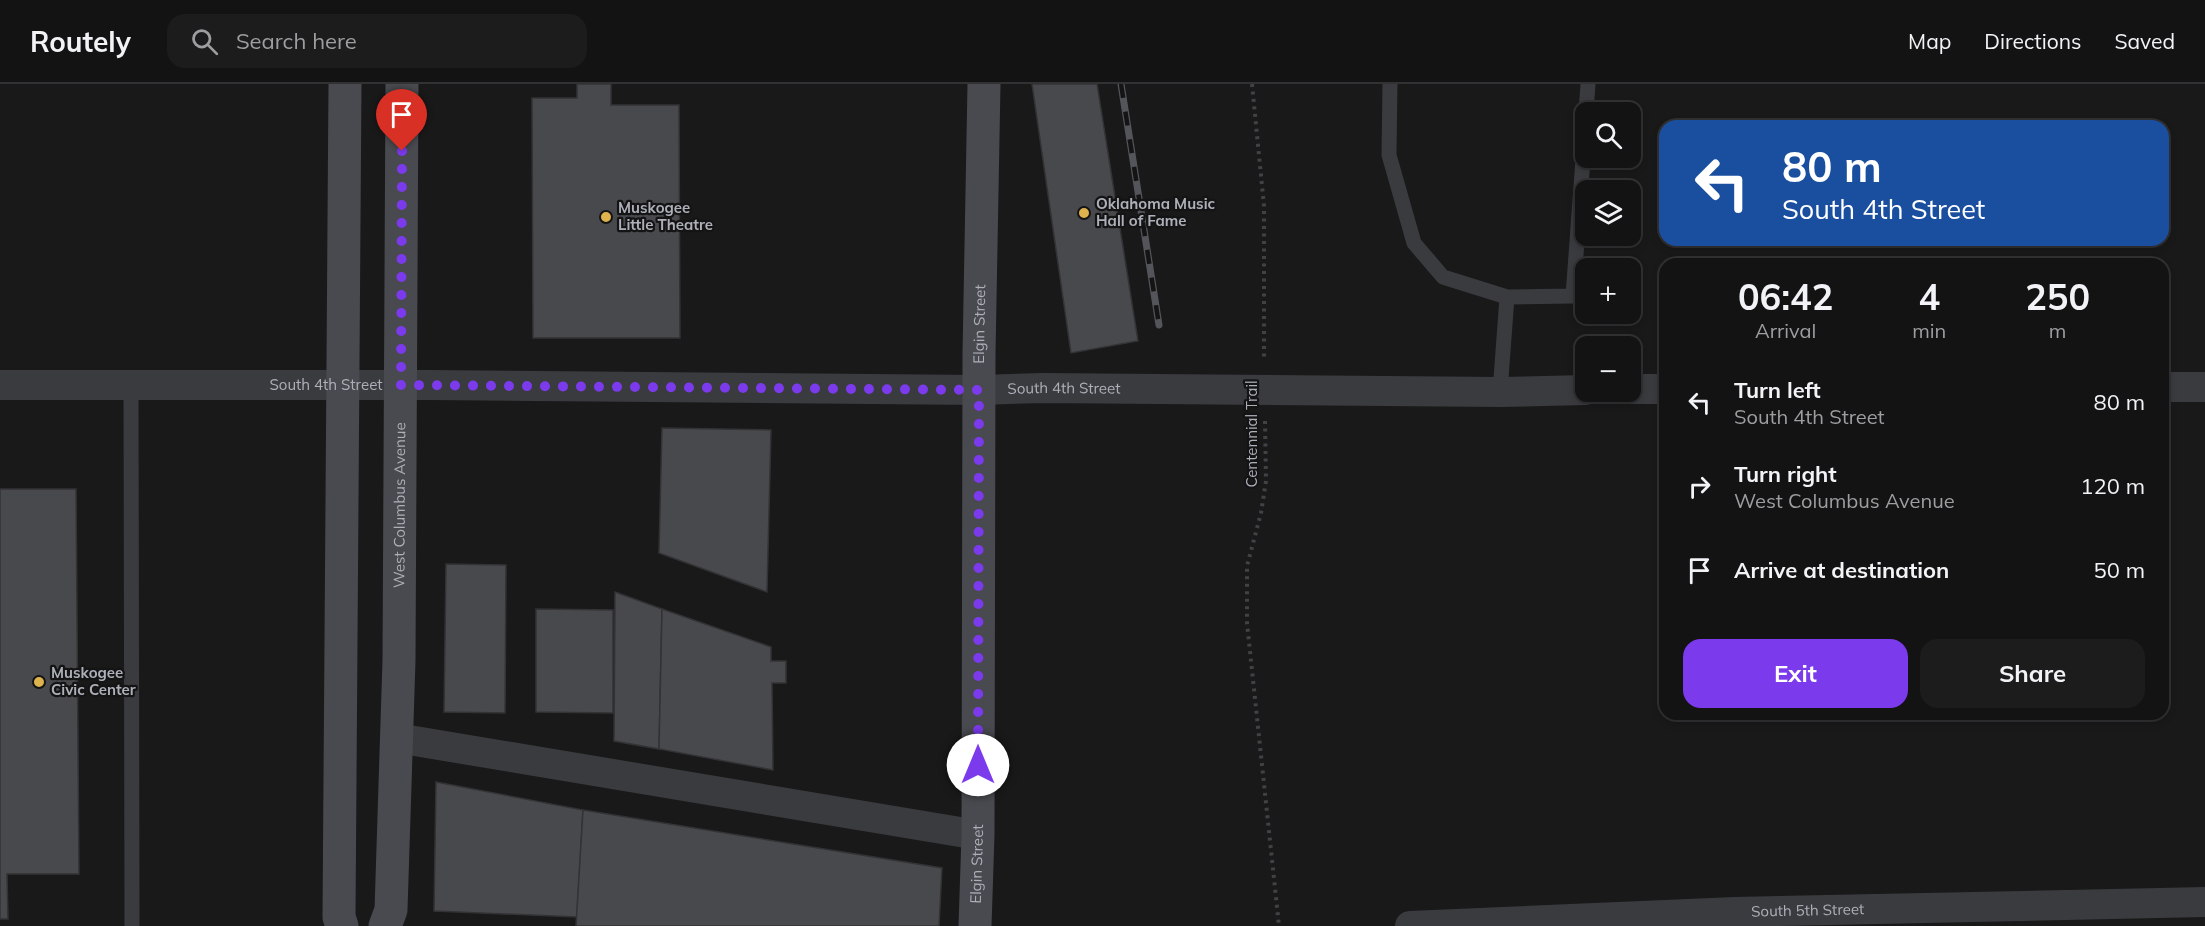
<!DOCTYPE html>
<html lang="en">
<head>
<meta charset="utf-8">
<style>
  body { margin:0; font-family:Mulish,sans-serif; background:#1c1c1d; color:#f1f3f6; height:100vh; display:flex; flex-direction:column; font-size:22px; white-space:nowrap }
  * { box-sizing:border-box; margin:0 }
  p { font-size:20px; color:#9d9ea0 }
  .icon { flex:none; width:33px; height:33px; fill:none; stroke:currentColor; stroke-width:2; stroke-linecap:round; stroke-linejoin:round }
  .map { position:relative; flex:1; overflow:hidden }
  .sheet { position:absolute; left:1659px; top:174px; width:510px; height:462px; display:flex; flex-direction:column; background:#131314; border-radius:18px; box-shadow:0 3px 9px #0003,0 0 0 2px #323234 }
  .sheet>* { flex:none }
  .banner { position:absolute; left:1659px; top:36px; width:510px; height:126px; border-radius:18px; box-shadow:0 3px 9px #0003,0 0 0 2px #323234; background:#1a4fa0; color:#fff; overflow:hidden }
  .fabs { position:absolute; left:1575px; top:18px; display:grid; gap:12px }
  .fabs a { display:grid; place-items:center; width:66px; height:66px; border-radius:12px; background:#131314; box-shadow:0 3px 9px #0003,0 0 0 2px #323234; font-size:30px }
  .pin { position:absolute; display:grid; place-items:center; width:51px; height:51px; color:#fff; margin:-62px -26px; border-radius:50% 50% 50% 0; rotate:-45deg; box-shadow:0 0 6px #0007 }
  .pin .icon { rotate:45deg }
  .me { position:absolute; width:66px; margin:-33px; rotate:0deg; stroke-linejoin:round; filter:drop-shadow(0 0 4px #0008) }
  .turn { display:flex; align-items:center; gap:21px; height:126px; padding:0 24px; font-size:27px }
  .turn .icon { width:78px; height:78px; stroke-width:2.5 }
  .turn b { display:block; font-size:42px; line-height:51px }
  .eta { display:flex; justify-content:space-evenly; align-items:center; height:102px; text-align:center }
  .eta b { font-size:36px; font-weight:700; line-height:42px }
  .action { display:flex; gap:12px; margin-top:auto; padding:12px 24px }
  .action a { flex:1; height:69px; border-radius:18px; background:#7c3aed; color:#fff; font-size:24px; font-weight:700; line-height:69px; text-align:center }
  .action a+a { background:#1c1c1d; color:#f1f3f6 }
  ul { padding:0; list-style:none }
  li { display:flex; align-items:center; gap:18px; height:84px; padding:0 24px }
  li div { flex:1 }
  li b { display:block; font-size:22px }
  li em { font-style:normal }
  header { display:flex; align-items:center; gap:36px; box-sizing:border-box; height:84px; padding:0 30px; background:#131314; border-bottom:2px solid #323234 }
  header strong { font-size:28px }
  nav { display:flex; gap:33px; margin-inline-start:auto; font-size:21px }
  .search { width:420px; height:54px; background:#1c1c1d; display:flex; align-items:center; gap:15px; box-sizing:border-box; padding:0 21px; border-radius:18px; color:#9d9ea0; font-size:22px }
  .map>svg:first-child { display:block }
  .building { fill:#48494d; stroke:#333336; stroke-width:1.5 }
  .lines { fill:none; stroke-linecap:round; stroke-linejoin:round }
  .path { stroke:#404246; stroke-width:4; stroke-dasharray:3 4.5; stroke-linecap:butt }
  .lane { stroke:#3a3b3f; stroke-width:15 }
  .street { stroke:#3a3b3f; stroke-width:30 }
  .secondary { stroke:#484a4f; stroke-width:33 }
  .rail-casing { stroke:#53555a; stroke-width:7 }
  .rail { stroke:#141415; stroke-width:4.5; stroke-dasharray:14; stroke-linecap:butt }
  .route { stroke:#7c3aed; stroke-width:10; stroke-dasharray:0 18 }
  .poi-dot { fill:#deb34d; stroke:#141415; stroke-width:2 }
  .labels { text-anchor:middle; stroke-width:4.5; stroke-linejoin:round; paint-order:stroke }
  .poi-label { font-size:15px; font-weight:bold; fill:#adb0b9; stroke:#141415; text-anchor:start }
  .street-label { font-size:15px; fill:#adb0b9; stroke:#141415 }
</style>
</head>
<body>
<header>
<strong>Routely</strong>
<div class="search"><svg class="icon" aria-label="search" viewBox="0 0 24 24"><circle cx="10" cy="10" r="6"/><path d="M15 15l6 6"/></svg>Search here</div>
<nav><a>Map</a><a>Directions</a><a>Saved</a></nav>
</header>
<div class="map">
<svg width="2205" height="842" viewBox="0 0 2205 842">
  <rect width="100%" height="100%" fill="#19191a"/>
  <!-- building -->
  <g class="building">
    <polygon points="577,0 611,0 611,21 679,21 680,254 533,254 532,14 577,14"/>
    <polygon points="1032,0 1097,0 1138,257 1071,269"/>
    <polygon points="662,344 771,346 767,508 659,469"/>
    <polygon points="0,405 76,405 79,790 7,790 8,835 0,835"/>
    <polygon points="446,480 506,481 505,629 444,628"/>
    <polygon points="615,508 662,525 659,665 614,657"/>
    <polygon points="536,525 613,526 613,629 536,628"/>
    <polygon points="662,525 771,563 771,577 786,577 786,599 772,599 773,686 659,665"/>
    <polygon points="436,698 583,726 577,833 434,827"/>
    <polygon points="583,726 942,784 939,842 576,842"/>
  </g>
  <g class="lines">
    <!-- path -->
    <g class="path">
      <polyline points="1252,0 1264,122 1264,275"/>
      <polyline points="1265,337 1266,397 1261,429 1247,482 1247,539 1279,842"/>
    </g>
    <!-- lane -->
    <g class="lane">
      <polyline points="1390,0 1389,71 1414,159 1443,193 1507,213 1573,212 1586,34"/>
      <polyline points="1586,28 1588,0"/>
      <polyline points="131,302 132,842"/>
      <polyline points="1500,308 1507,213"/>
    </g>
    <!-- street -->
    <g class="street">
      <path id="s1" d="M0,301h430l549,5 64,-2 457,4 86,-2"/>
      <polyline points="2163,303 2205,303"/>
      <polyline points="1630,305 1665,305"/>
      <polyline points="397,654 978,751"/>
      <path id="s2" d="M1410,842l325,-14 470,-10"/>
    </g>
    <!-- secondary -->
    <g class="secondary">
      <polyline points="342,842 339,833 345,0"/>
      <path id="s3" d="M385,842l6,-16 8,-250 3,-576"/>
      <path id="s4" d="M975,842l3,-91 1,-481 5,-270"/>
    </g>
    <!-- rail casing -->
    <g class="rail-casing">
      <polyline id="rail" points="1121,0 1159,241"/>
    </g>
    <!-- rail -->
    <use href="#rail" class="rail"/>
  </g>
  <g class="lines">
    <!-- route -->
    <polyline class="route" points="402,67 401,301 979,306 978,681"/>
  </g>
  <!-- markers -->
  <g class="poi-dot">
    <circle cx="1084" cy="129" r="6"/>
    <circle cx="606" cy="133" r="6"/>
    <circle cx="39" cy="598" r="6"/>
  </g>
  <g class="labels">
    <!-- poi labels -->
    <g class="poi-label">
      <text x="1096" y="125">Oklahoma Music<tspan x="1096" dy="17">Hall of Fame</tspan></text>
      <text x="618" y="129">Muskogee<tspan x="618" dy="17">Little Theatre</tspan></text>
      <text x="51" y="594">Muskogee<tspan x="51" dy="17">Civic Center</tspan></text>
    </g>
    <!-- street labels -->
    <g class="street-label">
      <text dy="5" stroke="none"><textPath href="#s4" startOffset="602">Elgin Street</textPath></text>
      <text dy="5" stroke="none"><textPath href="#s1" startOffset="326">South 4th Street</textPath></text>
      <text dy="5" stroke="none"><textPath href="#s1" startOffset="1064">South 4th Street</textPath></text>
      <text transform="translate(1252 350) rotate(-90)" y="5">Centennial Trail</text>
      <text dy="5" stroke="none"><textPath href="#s3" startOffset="422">West Columbus Avenue</textPath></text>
      <text dy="5" stroke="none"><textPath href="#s4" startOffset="62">Elgin Street</textPath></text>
      <text dy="5" stroke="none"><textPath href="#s2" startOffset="398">South 5th Street</textPath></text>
    </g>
  </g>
</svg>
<div class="fabs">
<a><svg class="icon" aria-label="search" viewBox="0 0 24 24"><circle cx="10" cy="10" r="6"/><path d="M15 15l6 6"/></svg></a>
<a><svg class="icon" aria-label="layers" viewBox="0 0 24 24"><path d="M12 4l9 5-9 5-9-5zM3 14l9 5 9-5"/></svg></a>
<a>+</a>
<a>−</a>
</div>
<div class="pin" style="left:402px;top:67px;background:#d93025"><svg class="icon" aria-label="arrive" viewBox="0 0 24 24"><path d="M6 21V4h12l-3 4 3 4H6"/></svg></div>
<svg class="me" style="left:978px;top:681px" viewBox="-20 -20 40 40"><circle r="19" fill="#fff"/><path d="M0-13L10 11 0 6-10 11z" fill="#7c3aed"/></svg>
<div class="banner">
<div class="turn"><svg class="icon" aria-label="left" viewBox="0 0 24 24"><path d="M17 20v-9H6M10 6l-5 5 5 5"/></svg><div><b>80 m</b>South 4th Street</div></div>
</div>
<section class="sheet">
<div class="eta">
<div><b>06:42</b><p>Arrival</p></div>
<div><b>4</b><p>min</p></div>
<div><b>250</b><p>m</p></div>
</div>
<ul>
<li><svg class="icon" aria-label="left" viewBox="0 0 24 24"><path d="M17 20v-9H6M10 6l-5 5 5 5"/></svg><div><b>Turn left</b><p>South 4th Street</p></div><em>80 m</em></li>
<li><svg class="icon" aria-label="right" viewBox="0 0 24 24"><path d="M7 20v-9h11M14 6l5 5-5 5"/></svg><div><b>Turn right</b><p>West Columbus Avenue</p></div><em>120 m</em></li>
<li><svg class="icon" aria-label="arrive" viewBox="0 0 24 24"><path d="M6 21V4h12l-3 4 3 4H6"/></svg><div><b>Arrive at destination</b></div><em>50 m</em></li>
</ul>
<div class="action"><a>Exit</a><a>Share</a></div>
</section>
</div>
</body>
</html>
